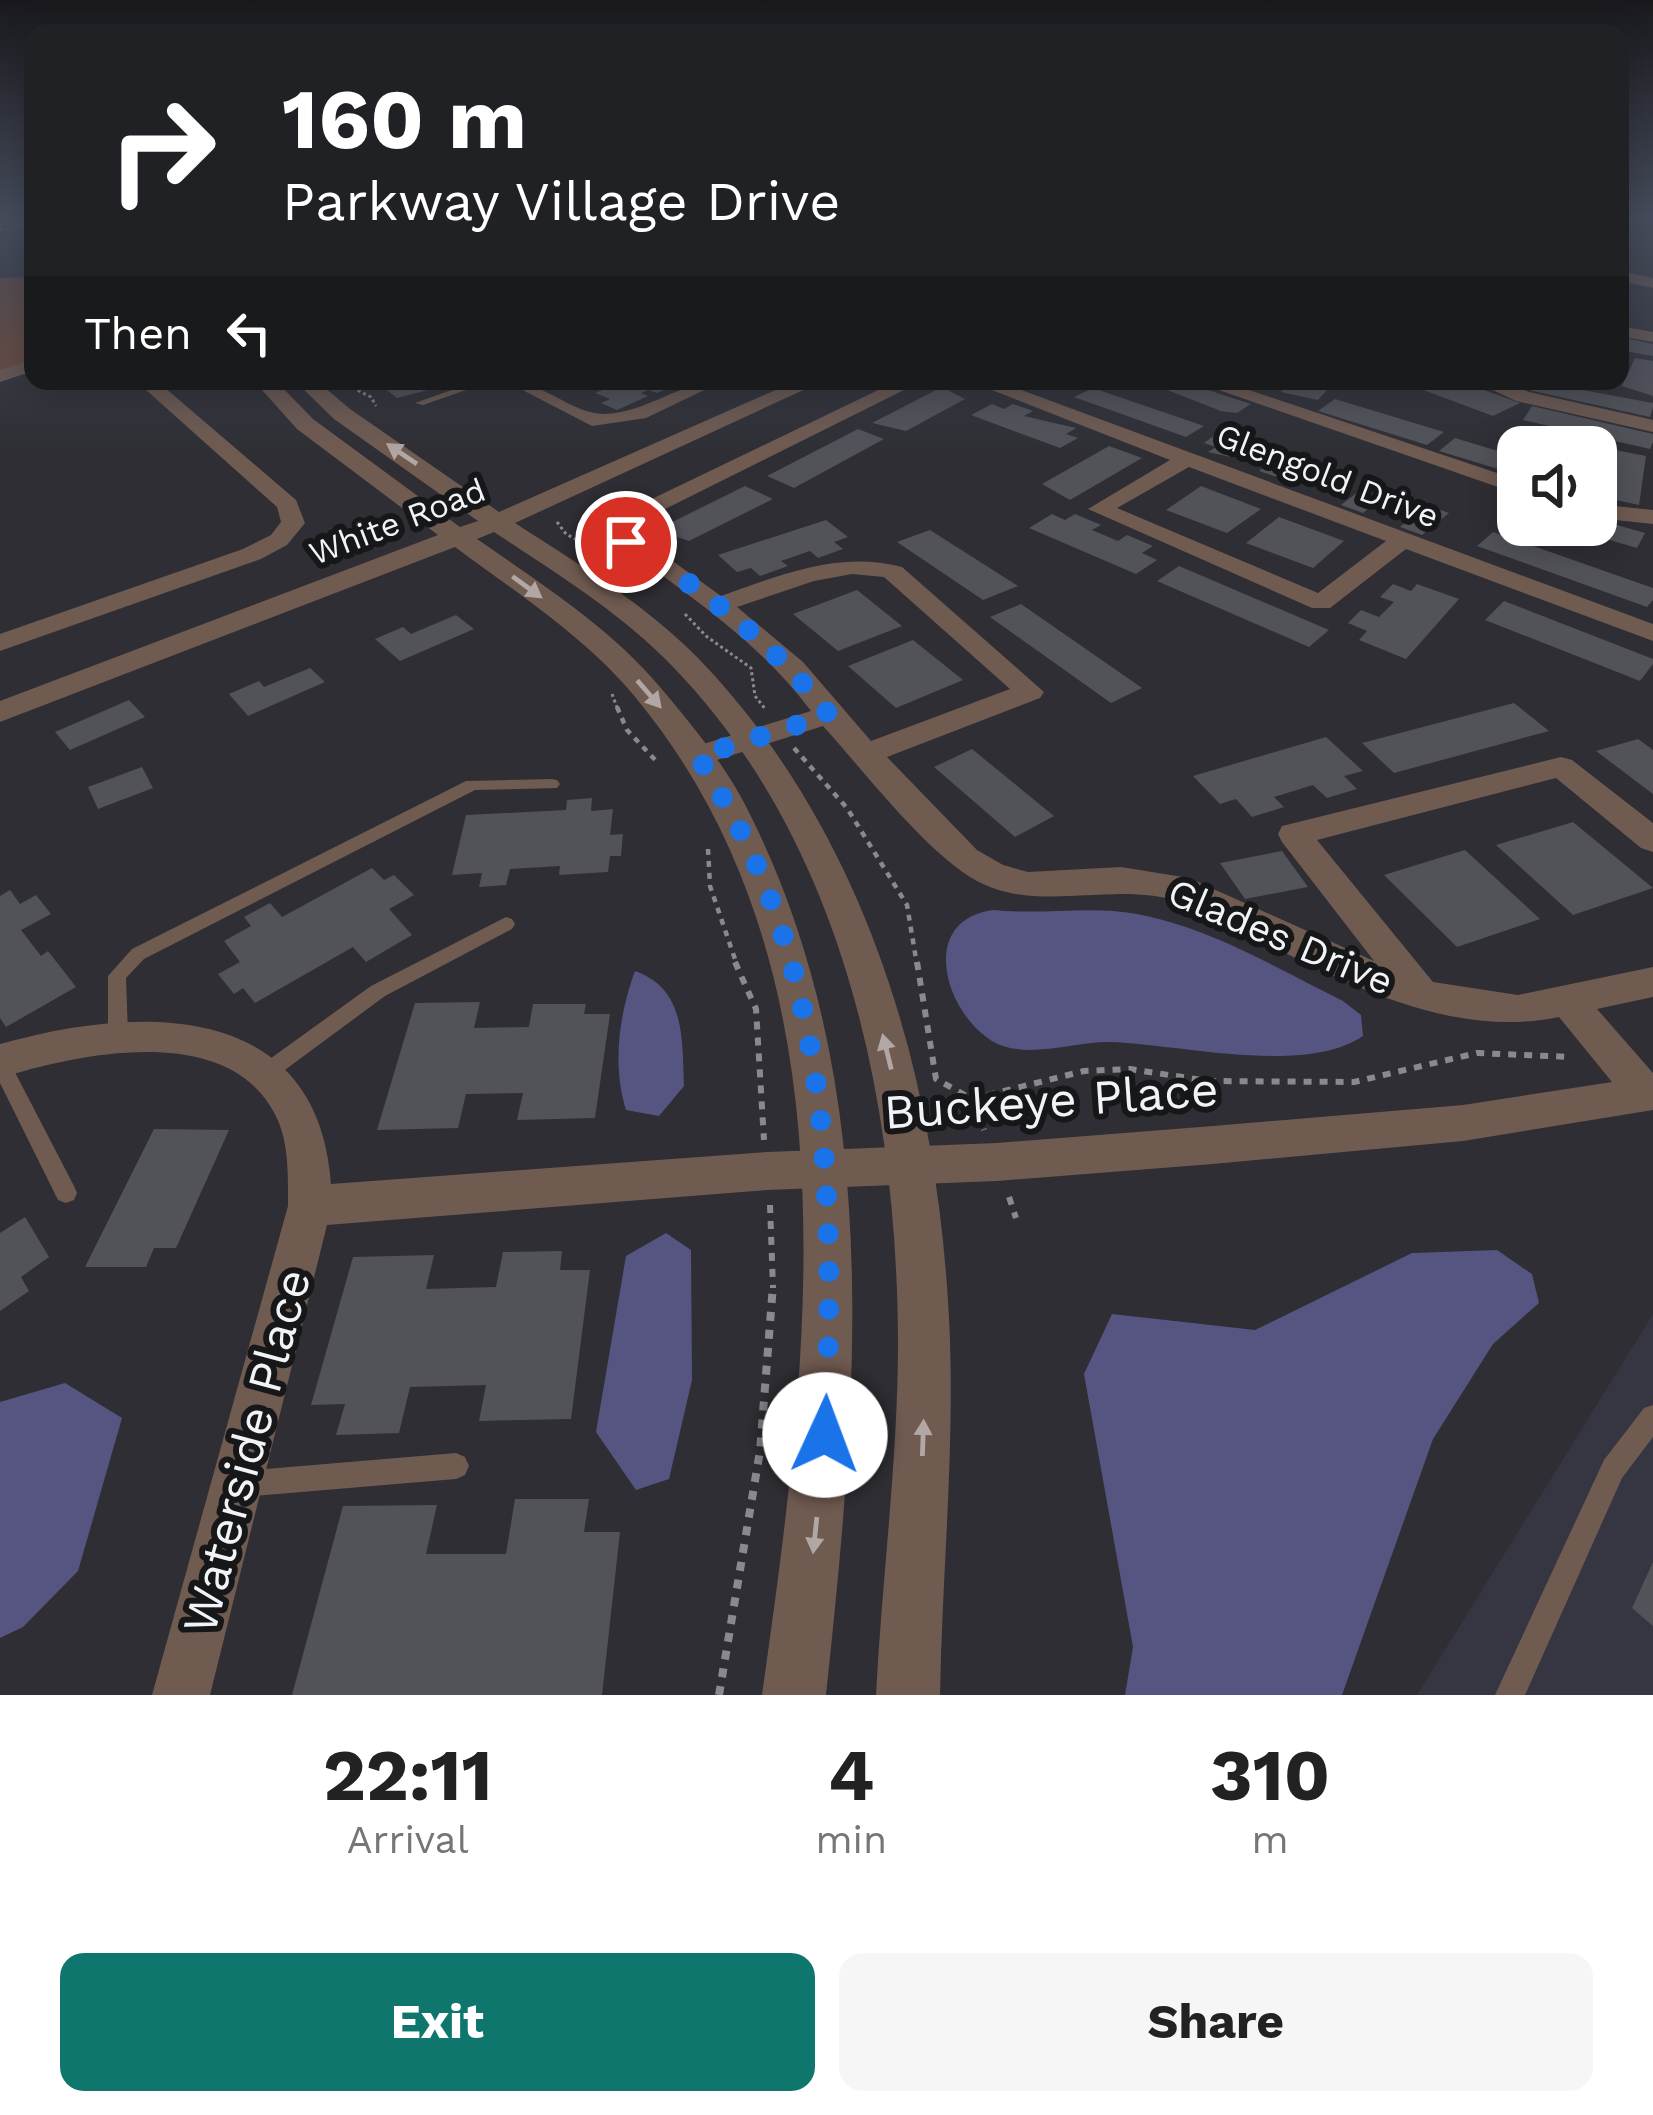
<!DOCTYPE html>
<html lang="en">
<head>
<meta charset="utf-8">
<style>
  body { margin:0; font-family:"Work Sans",sans-serif; background:#f6f6f6; color:#222; height:100vh; display:flex; flex-direction:column; font-size:45px; white-space:nowrap }
  * { box-sizing:border-box; margin:0 }
  p { font-size:39px; color:#767676 }
  .icon { flex:none; width:66px; height:66px; fill:none; stroke:currentColor; stroke-width:2; stroke-linecap:round; stroke-linejoin:round }
  .map { position:relative; height:1695px; overflow:hidden }
  .panel { display:flex; flex-direction:column; background:#fff; flex:1 }
  .panel>* { flex:none }
  .guide { position:absolute; left:24px; top:24px; width:1605px; height:366px; border-radius:24px; box-shadow:0 6px 30px #0003; background:#202124; color:#fff; overflow:hidden }
  .buttons { position:absolute; left:1497px; top:426px; display:grid; gap:24px }
  .buttons a { display:grid; place-items:center; width:120px; height:120px; border-radius:24px; background:#fff; box-shadow:0 6px 30px #0003; font-size:60px }
  .pin { position:absolute; display:grid; place-items:center; width:102px; height:102px; color:#fff; margin:-51px; border:6px solid #fff; border-radius:50%; box-shadow:0 3px 12px #0007 }
  .me { position:absolute; width:132px; margin:-66px; rotate:2deg; stroke-linejoin:round; filter:drop-shadow(0 0 9px #0008) }
  .turn { display:flex; align-items:center; gap:42px; height:252px; padding:0 60px; font-size:54px }
  .turn .icon { width:156px; height:156px; stroke-width:2.5 }
  .turn b { display:block; font-size:84px; line-height:102px }
  .then { display:flex; align-items:center; height:114px; padding:0 60px; background:#0003; gap:24px; font-size:45px }
  .eta { display:flex; justify-content:space-evenly; align-items:center; height:204px; text-align:center }
  .eta b { font-size:72px; font-weight:700; line-height:84px }
  .button { display:flex; gap:24px; margin-top:auto; padding:24px 60px }
  .button a { flex:1; height:138px; border-radius:24px; background:#0f766e; color:#fff; font-size:48px; font-weight:700; line-height:138px; text-align:center }
  .button a+a { background:#f6f6f6; color:#222 }
  .map>svg:first-child { display:block }
  .built { fill:#363642 }
  .green { fill:#754a36 }
  .water { fill:#565581 }
  .building { fill:#525359 }
  .lines { fill:none; stroke-linecap:round; stroke-linejoin:round }
  .path-far3 { stroke:#898a8e; stroke-width:3; stroke-dasharray:3 3; stroke-linecap:butt }
  .path-far2 { stroke:#898a8e; stroke-width:4.5; stroke-dasharray:6 6; stroke-linecap:butt }
  .path-far1 { stroke:#898a8e; stroke-width:6; stroke-dasharray:8 8; stroke-linecap:butt }
  .path { stroke:#898a8e; stroke-width:8; stroke-dasharray:9 9; stroke-linecap:butt }
  .service { fill:#705b51; fill-rule:evenodd }
  .minor { fill:#705b51; fill-rule:evenodd }
  .tertiary { fill:#705b51; fill-rule:evenodd }
  .oneway { fill:#b1a7a4 }
  .route { stroke:#1a73e8; stroke-width:21; stroke-dasharray:0 37.8 }
  .labels { text-anchor:middle; stroke-width:12; stroke-linejoin:round; paint-order:stroke }
  .far-street-label { font-size:33px; fill:#f2f3f6; stroke:#161719 }
  .street-label { font-size:39px; fill:#f2f3f6; stroke:#161719 }
  .near-street-label { font-size:48px; fill:#f2f3f6; stroke:#161719 }
</style>
</head>
<body>
<div class="map">
<svg width="1653" height="1695" viewBox="0 0 1653 1695">
  <rect width="100%" height="100%" fill="#2e2e34"/>
  <!-- built -->
  <polygon class="built" points="1653,1314 1653,1695 1417,1695"/>
  <!-- green -->
  <polygon class="green" points="33,277 33,363 0,373 0,278"/>
  <!-- water -->
  <g class="water">
    <path d="M993,910c46,5 94,-4 138,3 77,13 143,54 212,88l18,14 2,21c-59,40 -184,8 -253,6 -35,-1 -86,19 -118,-1 -49,-31 -73,-121 1,-131z"/>
    <path d="M635,971c51,18 47,68 49,115l-25,30 -33,-6c-14,-45 -7,-96 9,-139z"/>
    <polygon points="666,1233 691,1250 692,1380 669,1479 636,1490 596,1432 626,1256"/>
    <polygon points="1497,1250 1532,1274 1539,1303 1493,1344 1433,1439 1342,1695 1125,1695 1133,1647 1084,1374 1112,1314 1255,1330 1412,1253"/>
    <polygon points="65,1383 122,1418 78,1571 23,1627 0,1638 0,1402"/>
  </g>
  <!-- building -->
  <g class="building">
    <polygon points="1620,337 1653,344 1653,356 1620,350"/>
    <polygon points="1635,358 1653,361 1653,396 1622,386"/>
    <polygon points="376,381 459,381 459,382 397,398"/>
    <polygon points="625,381 685,381 657,393 648,390 641,393 648,396 617,410 601,403 610,399 595,393"/>
    <polygon points="1144,381 1180,381 1251,404 1237,413 1221,411"/>
    <polygon points="1291,381 1335,381 1318,400 1281,392"/>
    <polygon points="1420,381 1459,381 1520,403 1493,416 1410,385"/>
    <polygon points="1534,381 1653,403 1653,407 1650,417 1529,390"/>
    <polygon points="942,387 965,399 906,431 872,423"/>
    <polygon points="1093,388 1204,426 1186,437 1074,397"/>
    <polygon points="1335,399 1444,432 1427,445 1318,411"/>
    <polygon points="992,404 1004,409 1013,404 1033,411 1024,416 1076,428 1066,434 1078,438 1060,448 971,415"/>
    <polygon points="1532,406 1653,434 1653,442 1650,449 1523,420"/>
    <polygon points="858,429 884,439 794,488 767,476"/>
    <polygon points="1220,431 1326,466 1308,479 1293,474 1286,480 1259,471 1266,465 1208,452 1216,447 1204,443"/>
    <polygon points="1455,438 1518,457 1518,475 1439,451"/>
    <polygon points="1109,446 1142,458 1070,500 1042,484"/>
    <polygon points="1605,448 1646,456 1639,505 1606,498 1607,492 1596,490"/>
    <polygon points="1368,484 1389,492 1363,513 1341,505"/>
    <polygon points="745,486 773,499 689,541 656,530"/>
    <polygon points="1201,486 1261,509 1227,533 1166,510"/>
    <polygon points="1426,505 1449,513 1422,535 1400,527"/>
    <polygon points="1052,514 1065,520 1075,514 1101,525 1092,530 1118,541 1127,535 1153,546 1142,553 1157,560 1136,574 1029,528"/>
    <polygon points="1279,517 1344,541 1313,568 1246,543"/>
    <polygon points="1596,519 1645,533 1637,548 1562,526 1596,525"/>
    <polygon points="826,520 848,537 834,542 843,549 818,558 810,551 781,561 788,566 760,576 751,568 737,572 718,555"/>
    <polygon points="930,530 1018,586 983,600 897,542"/>
    <polygon points="1493,532 1653,588 1653,600 1647,607 1477,546"/>
    <polygon points="1179,566 1329,630 1309,647 1157,581"/>
    <polygon points="1393,584 1411,591 1417,584 1459,599 1406,659 1359,640 1367,631 1348,623 1361,610 1379,617 1394,602 1380,597"/>
    <polygon points="857,590 902,626 838,651 793,614"/>
    <polygon points="1504,601 1653,659 1653,664 1640,681 1485,620"/>
    <polygon points="1021,604 1142,688 1111,703 990,617"/>
    <polygon points="456,615 474,629 400,661 375,639 403,627 411,634"/>
    <polygon points="913,640 963,680 896,708 848,666"/>
    <polygon points="310,668 325,682 248,716 229,694 259,681 264,687"/>
    <polygon points="129,700 145,717 70,750 55,732"/>
    <polygon points="1514,703 1549,731 1394,773 1362,743"/>
    <polygon points="1326,737 1363,771 1344,776 1357,789 1327,798 1313,785 1274,797 1284,807 1252,817 1236,799 1220,804 1193,776"/>
    <polygon points="1638,739 1653,750 1653,794 1596,751"/>
    <polygon points="972,749 1054,816 1015,837 934,767"/>
    <polygon points="142,767 153,788 98,809 88,787"/>
    <polygon points="592,798 591,811 613,809 610,835 623,834 621,856 610,856 608,872 559,875 560,866 510,869 506,885 479,887 482,873 452,875 466,815 566,810 567,800"/>
    <polygon points="1573,822 1653,888 1573,915 1496,845"/>
    <polygon points="1465,850 1540,919 1457,947 1384,875"/>
    <polygon points="1282,851 1308,887 1245,899 1220,863"/>
    <polygon points="372,868 384,880 394,875 414,895 389,909 412,935 366,962 353,947 255,1003 243,988 234,994 218,974 240,962 224,941 251,926 244,917 270,903 282,917"/>
    <polygon points="10,890 20,904 36,895 51,914 21,930 41,956 48,951 76,987 6,1027 0,1018 0,896"/>
    <polygon points="480,1002 474,1028 529,1027 533,1004 586,1004 584,1014 610,1014 595,1118 517,1120 523,1093 466,1094 458,1128 377,1130 415,1003"/>
    <polygon points="154,1129 229,1130 176,1248 154,1248 146,1267 85,1267"/>
    <polygon points="25,1217 49,1257 21,1277 29,1291 0,1311 0,1233"/>
    <polygon points="562,1251 560,1270 590,1270 571,1419 479,1421 486,1385 410,1387 399,1433 336,1435 345,1404 311,1405 353,1257 434,1255 426,1289 496,1287 503,1252"/>
    <polygon points="515,1499 589,1499 584,1532 620,1532 602,1695 292,1695 343,1506 437,1505 426,1554 506,1554"/>
    <polygon points="1653,1562 1653,1626 1632,1608"/>
  </g>
  <g class="lines">
    <!-- path-far3 -->
    <g class="path-far3">
      <polyline points="0,230 33,223"/>
      <polyline points="347,385 371,397 376,406"/>
      <polyline points="557,522 566,534 610,558"/>
      <polyline points="685,614 706,636 751,668 755,696 766,710"/>
      <polyline points="612,694 618,710"/>
    </g>
    <!-- path-far2 -->
    <g class="path-far2">
      <polyline points="617,707 627,730 658,763"/>
      <polyline points="794,748 847,808 907,905 917,965"/>
      <polyline points="708,849 710,886 737,965"/>
    </g>
    <!-- path-far1 -->
    <g class="path-far1">
      <polyline points="735,962 756,1009 764,1140"/>
      <polyline points="917,962 936,1079 972,1099 984,1130"/>
      <polyline points="972,1099 1084,1071 1130,1069 1208,1081 1354,1082 1477,1053 1571,1057"/>
      <polyline points="1009,1197 1016,1218"/>
      <polyline points="770,1205 773,1288"/>
    </g>
    <!-- path -->
    <polyline class="path" points="719,1695 760,1451 773,1285"/>
    <!-- service -->
    <g class="service">
      <polygon points="477,381 492,381 423,405 415,403"/>
      <polygon points="552,779 557,780 560,784 557,788 475,790 144,959 126,978 128,1034 125,1040 118,1042 111,1040 108,1034 108,976 132,949 466,781"/>
      <polygon points="506,917 512,919 515,924 512,929 385,996 274,1078 267,1080 260,1078 257,1072 260,1066 371,986"/>
      <polygon points="0,1055 7,1057 74,1186 77,1193 74,1200 66,1203 58,1200 0,1083"/>
      <polygon points="1653,1405 1653,1437 1622,1478 1525,1695 1495,1695 1604,1460 1644,1408"/>
      <polygon points="456,1453 465,1457 469,1466 465,1475 456,1479 241,1497 232,1493 228,1484 232,1475 241,1471"/>
    </g>
    <!-- minor -->
    <g class="minor">
      <polygon points="1620,271 1653,278 1653,288 1620,281"/>
      <polygon points="1620,326 1653,332 1653,342 1620,336"/>
      <polygon points="33,359 33,371 0,382 0,370"/>
      <polygon points="136,381 157,381 296,500 305,523 287,545 261,559 0,651 0,634 243,549 271,535 281,522 277,507"/>
      <path d="M505,381c39,0 66,33 99,33 43,-1 76,-33 119,-33l-77,37 -54,8z"/>
      <path d="M897,381h25l-295,147 94,68c60,-21 117,-46 181,-29l142,125 -4,6 -153,59 90,93 26,15 25,7 93,-5 68,11 185,83 -92,-119 -4,-8 4,-8 279,-69 11,3 81,63v29l-12,-4 -85,-70 -239,62 116,142 85,13 135,-28v30l-56,12 56,64v37l-190,31 -250,23 -216,17 -230,9 -440,35 -117,470h-58l136,-489c0,-27 1,-58 -9,-83 -43,-104 -198,-70 -279,-45v-34c137,-39 318,-46 331,140l436,-32 230,-9 216,-17 250,-21 149,-23 -53,-65c-106,22 -209,-32 -302,-78 -24,-12 -49,-27 -74,-36 -67,-24 -143,12 -206,-22 -50,-27 -113,-110 -154,-155l-125,40 -11,-3 -4,-7 4,-7 124,-38c-54,-73 -132,-122 -204,-176l-1,-14zM852,574l32,3 126,112 -139,52 -68,-79 -66,-55 77,-26z"/>
      <path d="M969,381h28l656,243v17l-247,-92 -76,59h-18l-224,-99 82,-49zM1189,467l197,74 -68,52 -201,-85z"/>
      <polygon points="1193,381 1222,381 1518,480 1518,494"/>
      <polygon points="1474,381 1501,381 1529,392 1653,420 1653,432 1516,401"/>
      <polygon points="1596,504 1653,510 1653,524 1596,518"/>
    </g>
    <!-- tertiary -->
    <path class="tertiary" d="M254,381h22l37,38 147,108 18,-6 -144,-102 -39,-38h22l33,28 149,103 297,-131h27l-308,142c63,41 130,81 183,135 175,181 243,436 252,683 4,118 -8,236 -10,354h-64c6,-118 22,-235 22,-353 -1,-238 -54,-497 -223,-673 -52,-55 -118,-95 -181,-137l-17,7c63,44 133,88 183,148 28,33 60,72 81,110 147,277 117,597 85,898h-64c46,-328 102,-721 -126,-997 -49,-60 -119,-105 -181,-151l-455,175v-21l438,-166 -141,-106z"/>
  </g>
  <!-- one-way arrows -->
  <defs><path id="oneway-solid" d="M-6-.8H1V-3.2L6.5 0L1 3.2V.8H-6Z" transform="scale(3)"/></defs>
  <g class="oneway">
    <use href="#oneway-solid" transform="translate(402 454) rotate(-146)"/>
    <use href="#oneway-solid" transform="translate(527 587) rotate(36)"/>
    <use href="#oneway-solid" transform="translate(649 694) rotate(49)"/>
    <use href="#oneway-solid" transform="translate(887 1052) rotate(-104)"/>
    <use href="#oneway-solid" transform="translate(923 1438) rotate(-88)"/>
    <use href="#oneway-solid" transform="translate(815 1535) rotate(96)"/>
  </g>
  <!-- sky -->
  <linearGradient id="sky" x2="0" y2="1"><stop stop-color="#19191d"/><stop offset="0.48" stop-color="#464c5c"/><stop offset="1" stop-color="#464c5c" stop-opacity="0"/></linearGradient>
  <rect width="1653" height="456" fill="url(#sky)"/>
  <g class="lines">
    <!-- route -->
    <path class="route" d="M626,542c77,47 148,101 203,173l-131,41c17,29 35,58 49,88 87,181 87,396 78,591"/>
  </g>
  <g class="labels">
    <!-- far-street labels -->
    <g class="far-street-label">
      <text transform="translate(1328 475) rotate(21)" y="12">Glengold Drive</text>
      <text transform="translate(397 521) rotate(-21)" y="12">White Road</text>
    </g>
    <!-- street labels -->
    <g class="street-label">
      <text transform="translate(1281 936) rotate(23)" y="14">Glades Drive</text>
    </g>
    <!-- near-street labels -->
    <g class="near-street-label">
      <text transform="translate(1051 1100) rotate(-4)" y="17">Buckeye Place</text>
      <text transform="translate(246 1451) rotate(-75)" y="17">Waterside Place</text>
    </g>
  </g>
</svg>
<div class="buttons">
<a><svg class="icon" aria-label="sound" viewBox="0 0 24 24"><path d="M4 9h4l5-4v14l-5-4H4zM17 9q2 3 0 6"/></svg></a>
</div>
<div class="pin" style="left:626px;top:542px;background:#d93025"><svg class="icon" aria-label="arrive" viewBox="0 0 24 24"><path d="M6 21V4h12l-3 4 3 4H6"/></svg></div>
<svg class="me" style="left:825px;top:1435px" viewBox="-20 -20 40 40"><circle r="19" fill="#fff"/><path d="M0-13L10 11 0 6-10 11z" fill="#1a73e8"/></svg>
<div class="guide">
<div class="turn"><svg class="icon" aria-label="right" viewBox="0 0 24 24"><path d="M7 20v-9h11M14 6l5 5-5 5"/></svg><div><b>160 m</b>Parkway Village Drive</div></div>
<div class="then">Then<svg class="icon" aria-label="left" viewBox="0 0 24 24"><path d="M17 20v-9H6M10 6l-5 5 5 5"/></svg></div>
</div>
</div>
<section class="panel">
<div class="eta">
<div><b>22:11</b><p>Arrival</p></div>
<div><b>4</b><p>min</p></div>
<div><b>310</b><p>m</p></div>
</div>
<div class="button"><a>Exit</a><a>Share</a></div>
</section>
</body>
</html>
